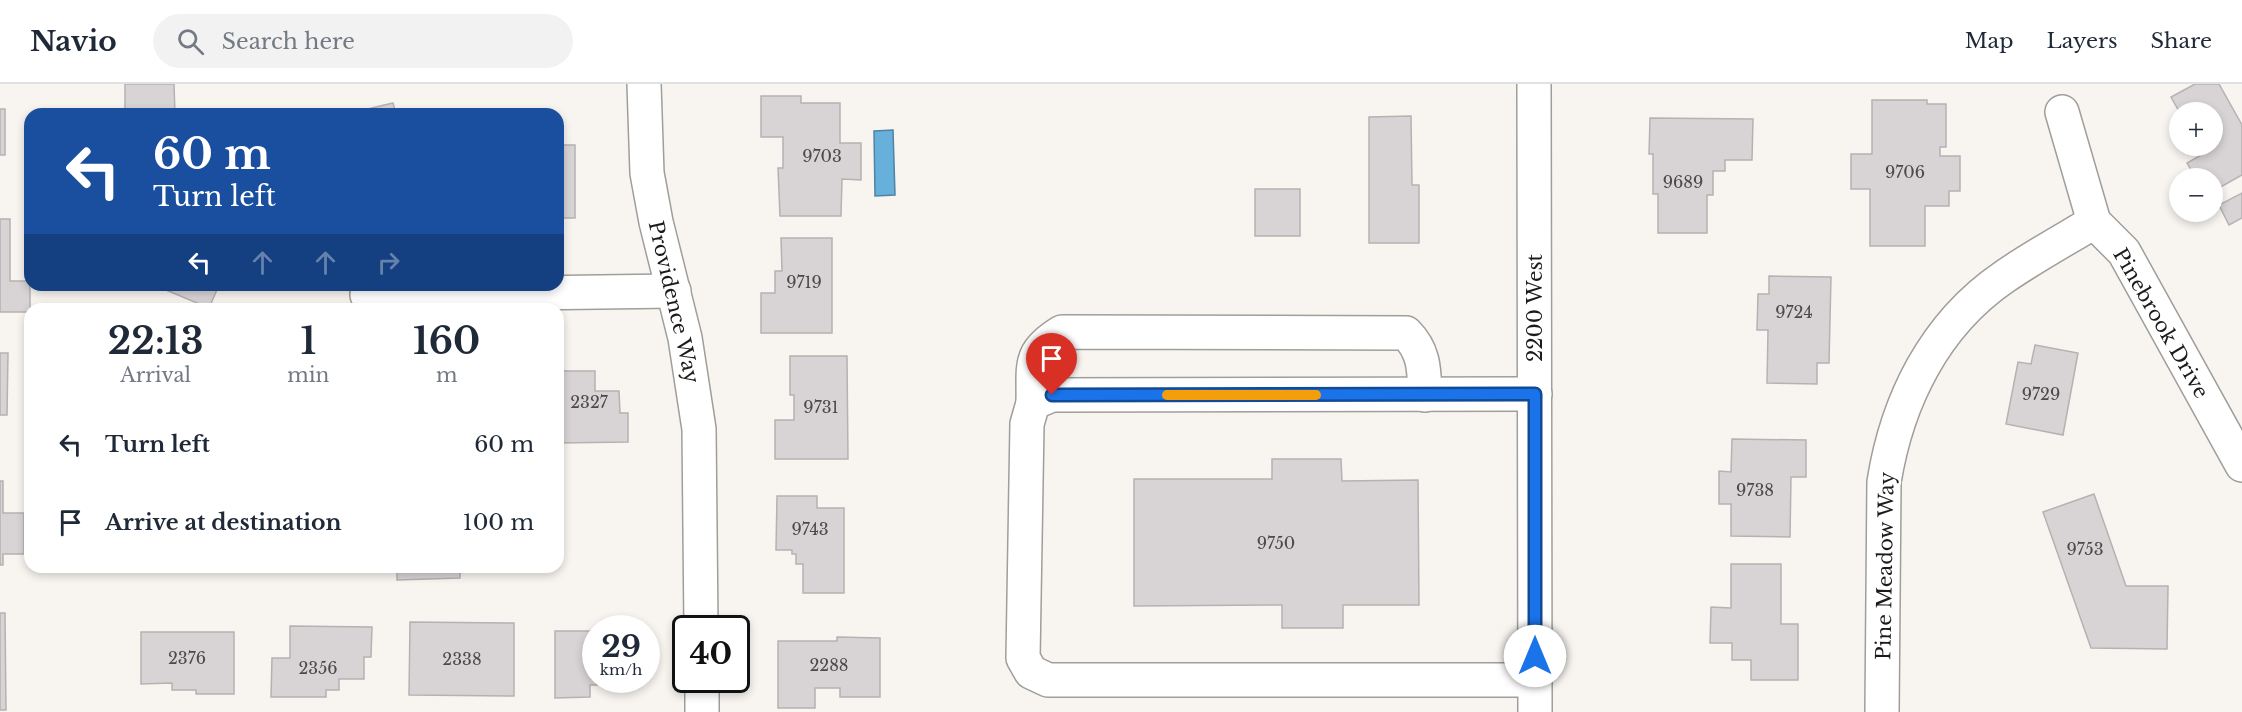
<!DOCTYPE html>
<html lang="en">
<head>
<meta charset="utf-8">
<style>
  body { margin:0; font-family:"Libre Baskerville",serif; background:#f2f2f3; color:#1f2937; height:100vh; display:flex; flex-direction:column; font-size:22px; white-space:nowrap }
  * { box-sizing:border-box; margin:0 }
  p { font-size:20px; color:#747a83 }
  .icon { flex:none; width:33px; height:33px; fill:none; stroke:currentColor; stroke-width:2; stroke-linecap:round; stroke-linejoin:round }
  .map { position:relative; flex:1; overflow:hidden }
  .panel { position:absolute; left:24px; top:219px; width:540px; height:270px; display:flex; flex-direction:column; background:#fff; border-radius:18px; box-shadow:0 3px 9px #0003 }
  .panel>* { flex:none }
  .banner { position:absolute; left:24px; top:24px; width:540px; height:183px; border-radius:18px; box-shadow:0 3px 9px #0003; background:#1a4fa0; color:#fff; overflow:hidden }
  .tools { position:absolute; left:2169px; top:18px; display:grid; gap:12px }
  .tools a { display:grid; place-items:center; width:54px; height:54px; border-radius:50%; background:#fff; box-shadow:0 3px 9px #0003; font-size:30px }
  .speed { position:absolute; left:582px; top:531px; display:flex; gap:12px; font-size:30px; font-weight:700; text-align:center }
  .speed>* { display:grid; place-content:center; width:78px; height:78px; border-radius:50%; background:#fff; box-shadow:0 3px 9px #0003; line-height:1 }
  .speed small { font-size:15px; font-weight:400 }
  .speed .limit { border:3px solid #111; border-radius:9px; background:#fff; color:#111 }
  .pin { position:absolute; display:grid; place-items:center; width:51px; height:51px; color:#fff; margin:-62px -26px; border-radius:50% 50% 50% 0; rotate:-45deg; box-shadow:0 0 6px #0007 }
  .pin .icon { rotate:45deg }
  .me { position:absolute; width:66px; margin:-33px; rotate:0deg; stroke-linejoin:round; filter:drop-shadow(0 0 4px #0008) }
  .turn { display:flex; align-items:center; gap:21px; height:126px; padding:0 30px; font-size:27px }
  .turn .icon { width:78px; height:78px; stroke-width:2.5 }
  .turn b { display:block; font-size:42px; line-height:51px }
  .lanes { display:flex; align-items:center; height:57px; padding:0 30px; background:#0003; justify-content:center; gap:30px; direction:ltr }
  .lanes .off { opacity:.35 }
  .eta { display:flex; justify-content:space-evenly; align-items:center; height:102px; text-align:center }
  .eta b { font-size:36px; font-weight:700; line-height:42px }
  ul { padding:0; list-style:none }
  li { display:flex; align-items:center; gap:18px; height:78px; padding:0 30px }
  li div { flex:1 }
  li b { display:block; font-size:22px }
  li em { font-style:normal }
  header { display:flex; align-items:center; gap:36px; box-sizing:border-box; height:84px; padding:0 30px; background:#fff; border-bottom:2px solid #e0e1e3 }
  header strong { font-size:28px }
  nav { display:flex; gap:33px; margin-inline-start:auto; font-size:21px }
  .search { width:420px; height:54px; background:#f2f2f3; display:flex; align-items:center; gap:15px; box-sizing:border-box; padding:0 21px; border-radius:33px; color:#747a83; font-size:22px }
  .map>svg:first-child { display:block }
  .water { fill:#67b0db; stroke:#5083a1; stroke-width:1.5 }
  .building { fill:#d8d3d5; stroke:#b6b1b3; stroke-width:1.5 }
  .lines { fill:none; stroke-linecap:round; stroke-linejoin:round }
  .minor-casing { stroke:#a09e9a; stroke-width:36 }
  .minor { stroke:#fff; stroke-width:33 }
  .route-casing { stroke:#114b97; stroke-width:15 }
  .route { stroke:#1a73e8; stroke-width:10 }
  .slow { stroke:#f59e0b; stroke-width:10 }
  .labels { text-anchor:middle; stroke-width:5; stroke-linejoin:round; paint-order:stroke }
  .number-label { font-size:16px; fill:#4b4949 }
  .street-label { font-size:20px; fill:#1c1b1a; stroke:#fff }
</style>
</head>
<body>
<header>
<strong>Navio</strong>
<div class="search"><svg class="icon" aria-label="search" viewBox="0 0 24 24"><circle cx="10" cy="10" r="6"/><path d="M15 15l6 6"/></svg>Search here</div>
<nav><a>Map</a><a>Layers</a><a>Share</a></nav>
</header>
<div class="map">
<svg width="2242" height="628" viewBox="0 0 2242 628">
  <rect width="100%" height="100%" fill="#f8f5f1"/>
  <!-- water -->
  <polygon class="water" points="893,46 895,111 875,112 874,47"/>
  <!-- building -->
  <g class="building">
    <polygon points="125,0 174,0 175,30 125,30"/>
    <polygon points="2195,0 2219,0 2242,41 2242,91 2212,108 2212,94 2196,94 2187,79 2203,70 2198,62 2212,62 2212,28 2180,29 2171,13"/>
    <polygon points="761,12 801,12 801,19 840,19 840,59 861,59 861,96 842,95 841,132 780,132 778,84 783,84 783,53 761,53"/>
    <polygon points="1872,16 1927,16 1927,20 1946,20 1946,63 1940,63 1940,72 1960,72 1960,107 1949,107 1949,122 1925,122 1925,162 1870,162 1870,105 1851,105 1851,70 1872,70"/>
    <polygon points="393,19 396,30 347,30"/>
    <rect x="0" y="25" width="5" height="46"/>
    <polygon points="1411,32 1412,101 1419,101 1419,159 1369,159 1369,33"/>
    <polygon points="1650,34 1753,35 1752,76 1725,76 1725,87 1713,87 1713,111 1707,111 1707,149 1658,149 1658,110 1653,110 1653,70 1649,70"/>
    <rect x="558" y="61" width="17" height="73"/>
    <rect x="1255" y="105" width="45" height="47"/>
    <polygon points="2242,109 2242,134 2229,141 2219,121"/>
    <polygon points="0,135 10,135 10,197 30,197 30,228 0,228"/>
    <polygon points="781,154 832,154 832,249 761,249 761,209 775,209 775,187 782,187"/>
    <polygon points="1769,192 1831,193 1829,279 1817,279 1817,300 1767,299 1768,246 1757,246 1758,210 1769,210"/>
    <polygon points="154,201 219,201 209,224"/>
    <polygon points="2035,261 2078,269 2063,351 2006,340 2018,278 2031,280"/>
    <polygon points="0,269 8,269 7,331 0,331"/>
    <polygon points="790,272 847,272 848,375 775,375 775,336 794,336 794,311 790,311"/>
    <polygon points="558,287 595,287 595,307 619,307 620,329 628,329 628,358 558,359"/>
    <polygon points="1732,355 1806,356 1806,393 1791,393 1790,453 1731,452 1731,420 1719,420 1719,387 1731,388"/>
    <polygon points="1272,375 1341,375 1342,397 1418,396 1419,521 1343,521 1343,544 1282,544 1282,521 1134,522 1134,395 1272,395"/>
    <polygon points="0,397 3,397 3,429 24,429 24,470 3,470 3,481 0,481"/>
    <polygon points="2094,410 2126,502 2168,502 2167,565 2091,564 2043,428"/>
    <polygon points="777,412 817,412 817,424 844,424 844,509 803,509 803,480 796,480 796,470 792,470 792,466 776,466"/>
    <polygon points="1731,480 1781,480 1781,540 1798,540 1798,596 1751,596 1751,576 1732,576 1732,559 1710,559 1711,523 1731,524"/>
    <polygon points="397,483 460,483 460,494 397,496"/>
    <polygon points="0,529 5,529 6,626 0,626"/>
    <polygon points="410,538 514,539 514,612 409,611"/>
    <polygon points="290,542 372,543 371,573 364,573 364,595 339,595 339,606 326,606 326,613 271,613 272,574 290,574"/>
    <polygon points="555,547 596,547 596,596 603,596 603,601 590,601 590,613 555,614"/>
    <polygon points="141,548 234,548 234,610 196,610 196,606 172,606 172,599 141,600"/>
    <polygon points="837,553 880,554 880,613 840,613 840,604 815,604 815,624 778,624 778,557 837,557"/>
  </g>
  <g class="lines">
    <!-- minor casing -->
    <g class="minor-casing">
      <g id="minor">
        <polyline points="644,0 647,89 656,138 685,254 699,345 701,544"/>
        <polyline points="1534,0 1535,628"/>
        <polyline points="2062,28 2094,138 2124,168 2242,381"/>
        <polyline points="367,211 674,207"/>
        <polyline points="1535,310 1052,311 1033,319 1027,340 1023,574 1031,588 1048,596 1535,596"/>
        <path d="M1033,319c1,-37 -6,-50 29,-71l344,1c19,19 18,38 19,62"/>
        <polyline points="702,596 702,628"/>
        <path d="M1882,628l2,-230c13,-81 50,-157 120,-205 29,-20 60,-37 90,-55"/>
      </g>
    </g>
    <!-- minor -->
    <use href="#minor" class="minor"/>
  </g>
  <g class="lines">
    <!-- route casing -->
    <g class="route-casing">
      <polyline id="route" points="1052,311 1535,310 1535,572"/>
    </g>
    <!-- route -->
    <use href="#route" class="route"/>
    <!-- slow -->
    <polyline class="slow" points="1167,311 1316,311"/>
  </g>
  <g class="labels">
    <!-- number labels -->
    <g class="number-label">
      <text x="822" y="78">9703</text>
      <text x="1905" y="94">9706</text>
      <text x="1683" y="104">9689</text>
      <text x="804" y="204">9719</text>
      <text x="1794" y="234">9724</text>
      <text x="2041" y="316">9729</text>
      <text x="589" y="324">2327</text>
      <text x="821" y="329">9731</text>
      <text x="1755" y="412">9738</text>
      <text x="810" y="451">9743</text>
      <text x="1276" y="465">9750</text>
      <text x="2085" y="471">9753</text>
      <text x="187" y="580">2376</text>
      <text x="462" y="581">2338</text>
      <text x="829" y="587">2288</text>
      <text x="318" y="590">2356</text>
    </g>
    <!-- street labels -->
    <g class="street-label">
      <text transform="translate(674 218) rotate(77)" y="7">Providence Way</text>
      <text transform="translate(1535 224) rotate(-90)" y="7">2200 West</text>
      <text transform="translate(2161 239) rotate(60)" y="7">Pinebrook Drive</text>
      <text transform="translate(1885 482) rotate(-89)" y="7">Pine Meadow Way</text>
    </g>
  </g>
</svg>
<div class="tools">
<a>+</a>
<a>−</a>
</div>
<div class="speed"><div>29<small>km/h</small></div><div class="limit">40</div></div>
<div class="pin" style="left:1052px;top:311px;background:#d93025"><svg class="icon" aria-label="arrive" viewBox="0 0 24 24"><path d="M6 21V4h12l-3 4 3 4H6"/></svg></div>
<svg class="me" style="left:1535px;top:572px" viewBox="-20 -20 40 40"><circle r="19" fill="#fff"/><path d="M0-13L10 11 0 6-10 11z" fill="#1a73e8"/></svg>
<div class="banner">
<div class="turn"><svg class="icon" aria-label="left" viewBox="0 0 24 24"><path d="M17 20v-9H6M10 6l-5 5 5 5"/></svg><div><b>60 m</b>Turn left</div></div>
<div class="lanes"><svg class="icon" aria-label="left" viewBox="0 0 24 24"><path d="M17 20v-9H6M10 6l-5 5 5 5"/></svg><svg class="icon off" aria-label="ahead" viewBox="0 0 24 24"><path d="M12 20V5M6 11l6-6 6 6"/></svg><svg class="icon off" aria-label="ahead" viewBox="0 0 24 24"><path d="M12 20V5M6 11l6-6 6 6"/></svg><svg class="icon off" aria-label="right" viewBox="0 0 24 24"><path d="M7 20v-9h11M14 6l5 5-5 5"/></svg></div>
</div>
<section class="panel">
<div class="eta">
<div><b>22:13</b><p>Arrival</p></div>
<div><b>1</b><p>min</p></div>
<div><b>160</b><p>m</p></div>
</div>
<ul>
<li><svg class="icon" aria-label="left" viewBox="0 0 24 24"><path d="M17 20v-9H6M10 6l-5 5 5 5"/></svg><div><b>Turn left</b></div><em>60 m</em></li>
<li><svg class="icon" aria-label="arrive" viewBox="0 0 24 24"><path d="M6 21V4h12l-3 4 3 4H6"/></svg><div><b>Arrive at destination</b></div><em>100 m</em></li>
</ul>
</section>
</div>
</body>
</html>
